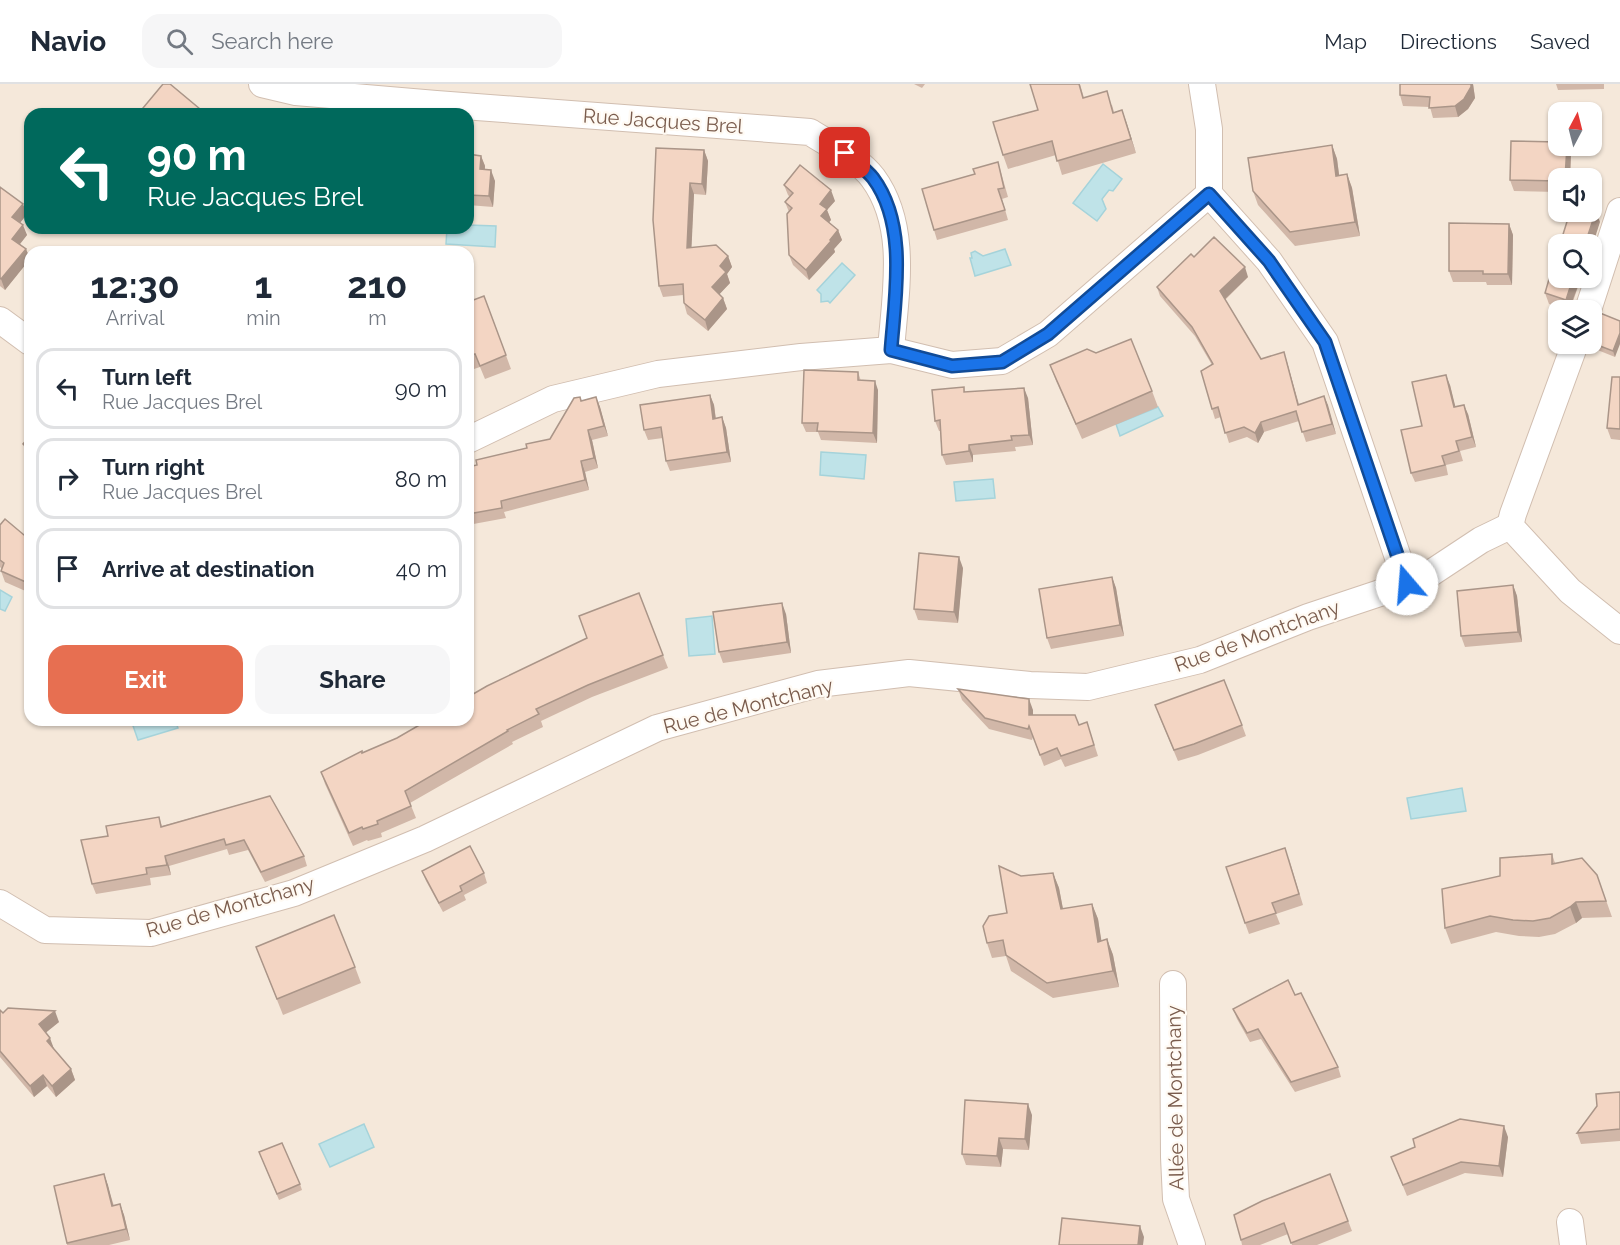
<!DOCTYPE html>
<html lang="en">
<head>
<meta charset="utf-8">
<style>
  body { margin:0; font-family:Raleway,sans-serif; background:#f6f6f7; color:#1f2937; height:100vh; display:flex; flex-direction:column; font-size:22px; white-space:nowrap }
  * { box-sizing:border-box; margin:0 }
  p { font-size:20px; color:#747a83 }
  .icon { flex:none; width:33px; height:33px; fill:none; stroke:currentColor; stroke-width:2; stroke-linecap:round; stroke-linejoin:round }
  .map { position:relative; flex:1; overflow:hidden }
  .panel { position:absolute; left:24px; top:162px; width:450px; height:480px; display:flex; flex-direction:column; background:#fff; border-radius:18px; box-shadow:0 2px 4px #0004 }
  .panel>* { flex:none }
  .guide { position:absolute; left:24px; top:24px; width:450px; height:126px; border-radius:18px; box-shadow:0 2px 4px #0004; background:#00695c; color:#fff; overflow:hidden }
  .needle { width:39px; rotate:7deg }
  .fabs { position:absolute; left:1548px; top:18px; display:grid; gap:12px }
  .fabs a { display:grid; place-items:center; width:54px; height:54px; border-radius:12px; background:#fff; box-shadow:0 2px 4px #0004; font-size:30px }
  .pin { position:absolute; display:grid; place-items:center; width:51px; height:51px; color:#fff; margin:-26px; border-radius:12px; box-shadow:0 3px 9px #0006 }
  .me { position:absolute; width:66px; margin:-33px; rotate:342deg; stroke-linejoin:round; filter:drop-shadow(0 0 4px #0008) }
  .turn { display:flex; align-items:center; gap:21px; height:126px; padding:0 24px; font-size:27px }
  .turn .icon { width:78px; height:78px; stroke-width:2.5 }
  .turn b { display:block; font-size:42px; line-height:51px }
  .eta { display:flex; justify-content:space-evenly; align-items:center; height:102px; text-align:center }
  .eta b { font-size:36px; font-weight:700; line-height:42px }
  .cta { display:flex; gap:12px; margin-top:auto; padding:12px 24px }
  .cta a { flex:1; height:69px; border-radius:18px; background:#e76f51; color:#fff; font-size:24px; font-weight:700; line-height:69px; text-align:center }
  .cta a+a { background:#f6f6f7; color:#1f2937 }
  ul { padding:0; list-style:none }
  li { display:flex; align-items:center; gap:18px; height:81px; margin:0 12px 9px; padding:0 12px; border:3px solid #e0e1e3; border-radius:18px }
  li div { flex:1 }
  li b { display:block; font-size:22px }
  li em { font-style:normal }
  header { display:flex; align-items:center; gap:36px; box-sizing:border-box; height:84px; padding:0 30px; background:#fff; border-bottom:2px solid #e0e1e3 }
  header strong { font-size:28px }
  nav { display:flex; gap:33px; margin-inline-start:auto; font-size:21px }
  .search { width:420px; height:54px; background:#f6f6f7; display:flex; align-items:center; gap:15px; box-sizing:border-box; padding:0 21px; border-radius:18px; color:#747a83; font-size:22px }
  .map>svg:first-child { display:block }
  .residential { fill:#f5e8da; fill-rule:evenodd }
  .water { fill:#bfe3e8; stroke:#a5d3da; stroke-width:1.5 }
  .lines { fill:none; stroke-linecap:round; stroke-linejoin:round }
  .minor-casing { stroke:#d1beb0; stroke-width:28 }
  .minor { stroke:#fff; stroke-width:26 }
  .wall { fill:#d1b7a8 }
  .shaded-wall { fill:#aa9588 }
  .building { fill:#f3d5c3; stroke:#aa9588; stroke-width:1.5 }
  .route-casing { stroke:#114b97; stroke-width:15 }
  .route { stroke:#1a73e8; stroke-width:10 }
  .labels { text-anchor:middle; stroke-width:4.5; stroke-linejoin:round; paint-order:stroke }
  .street-label { font-size:20px; fill:#7a5c4d; stroke:#fffaf3 }
</style>
</head>
<body>
<header>
<strong>Navio</strong>
<div class="search"><svg class="icon" aria-label="search" viewBox="0 0 24 24"><circle cx="10" cy="10" r="6"/><path d="M15 15l6 6"/></svg>Search here</div>
<nav><a>Map</a><a>Directions</a><a>Saved</a></nav>
</header>
<div class="map">
<svg width="1620" height="1161" viewBox="0 0 1620 1161">
  <rect width="100%" height="100%" fill="#fdf6ec"/>
  <!-- residential -->
  <path class="residential" d="M0,0h1620v1161h-1620zM1558,28h34v34h-34zM30,30h438v114h-438zM1558,94h34v34h-34zM1558,160h34v34h-34zM30,168h438v468h-438zM1558,226h34v34h-34z"/>
  <!-- water -->
  <g class="water">
    <polygon points="1103,80 1122,95 1113,107 1109,106 1102,115 1106,125 1097,137 1073,119"/>
    <polygon points="468,141 496,142 495,163 446,160 447,144 468,144"/>
    <polygon points="1005,165 1011,181 975,192 970,174 972,174 971,169 975,167 983,172"/>
    <polygon points="842,179 855,191 830,219 828,217 821,218 821,210 817,206"/>
    <polygon points="1158,323 1163,332 1120,352 1116,340"/>
    <polygon points="821,368 866,371 864,395 820,391"/>
    <polygon points="993,395 995,414 956,417 954,398"/>
    <polygon points="0,506 12,513 5,527 0,525"/>
    <polygon points="712,532 715,570 689,572 686,535"/>
    <polygon points="131,636 175,636 178,644 138,656"/>
    <polygon points="1462,704 1466,727 1411,735 1407,714"/>
    <polygon points="364,1040 374,1063 330,1083 319,1060"/>
  </g>
  <g class="lines">
    <!-- minor casing -->
    <g class="minor-casing">
      <g id="minor">
        <path d="M262,0l34,8 140,12 374,28c20,13 49,27 63,46 36,49 22,117 18,172"/>
        <polyline points="1202,0 1209,45 1209,110 1269,177 1325,258 1407,500"/>
        <polyline points="1588,226 1620,127"/>
        <polyline points="0,236 30,258"/>
        <polyline points="468,356 553,315 658,290 801,273 891,266 952,281 1002,277 1048,250 1209,110"/>
        <polyline points="1510,442 1513,430 1575,260"/>
        <polyline points="1510,442 1570,507 1620,547"/>
        <polyline points="0,819 45,846 151,849 294,809 425,755 657,644 818,600 909,589 1030,601 1088,603 1200,576 1308,533 1422,495 1481,456 1510,442"/>
        <polyline points="1173,900 1174,1073 1176,1115 1192,1161"/>
        <polyline points="1570,1138 1573,1161"/>
      </g>
    </g>
    <!-- minor -->
    <use href="#minor" class="minor"/>
  </g>
  <!-- wall -->
  <g class="wall">
    <polygon points="914,0 925,0 922,4"/>
    <polygon points="1030,0 1080,0 1084,14 1112,21 1114,28 1122,26 1136,69 1062,91 1056,71 1008,85 1003,71 1038,26"/>
    <polygon points="1400,0 1473,0 1475,14 1468,25 1458,33 1433,34 1430,23 1403,22 1400,11"/>
    <polygon points="1556,0 1604,0 1604,5 1558,6"/>
    <polygon points="1332,61 1337,75 1339,91 1347,90 1352,104 1360,152 1295,162 1258,121 1253,107"/>
    <polygon points="704,66 708,77 706,111 694,110 691,163 728,172 732,183 727,190 730,199 719,210 723,214 727,225 708,247 687,230 684,219 683,211 663,213 659,202 653,136"/>
    <polygon points="1571,69 1570,94 1558,94 1558,108 1514,107 1510,96"/>
    <polygon points="468,70 481,72 485,82 485,85 495,97 493,123 468,121"/>
    <polygon points="998,78 1008,113 1002,115 1008,136 937,156 934,146 975,90"/>
    <polygon points="784,101 835,117 827,126 831,136 829,138 838,146 842,156 834,165 835,168 809,196 793,181 789,171 789,128 785,118 790,113 788,111"/>
    <polygon points="0,103 27,130 20,139 27,151 20,160 26,165 30,175 5,206 0,202"/>
    <polygon points="1509,140 1513,151 1512,201 1487,201 1486,198 1453,198 1449,187"/>
    <polygon points="1194,173 1248,193 1225,216 1261,275 1284,268 1299,320 1324,312 1336,350 1306,358 1299,337 1264,348 1258,359 1247,353 1229,359 1221,333 1215,335 1212,325 1212,281 1195,252 1160,212 1157,203"/>
    <polygon points="1581,194 1570,226 1549,220 1545,209"/>
    <polygon points="484,212 511,285 485,295 480,283 468,287 468,218"/>
    <polygon points="1620,237 1615,273 1590,263 1589,260 1592,260 1592,249"/>
    <polygon points="1050,281 1152,307 1158,323 1082,355 1056,297"/>
    <polygon points="858,288 861,297 878,306 877,359 821,356 818,348 806,348 802,339"/>
    <polygon points="1620,293 1620,356 1611,355 1607,344"/>
    <polygon points="1450,301 1455,323 1468,330 1476,363 1460,367 1463,377 1446,381 1448,391 1415,398 1411,389 1422,342"/>
    <polygon points="964,303 965,308 1028,314 1033,361 1015,363 1016,367 973,371 973,378 946,381 942,371 940,347 939,347 935,337"/>
    <polygon points="710,311 714,321 716,335 722,333 726,344 731,378 670,387 666,377 663,354 648,356 644,346"/>
    <polygon points="30,313 30,333 25,322"/>
    <polygon points="580,313 582,317 596,313 600,323 608,352 592,356 598,384 585,388 589,406 504,428 506,434 468,441 468,383 477,381 527,364 550,355"/>
    <polygon points="30,352 30,373 27,371 23,360"/>
    <polygon points="0,441 30,456 30,509 5,498 1,487 2,485 0,483"/>
    <polygon points="963,484 958,539 918,536 914,525"/>
    <polygon points="1112,493 1116,504 1124,552 1051,565 1047,554"/>
    <polygon points="1513,501 1517,512 1522,558 1465,563 1461,552"/>
    <polygon points="639,509 668,584 592,613 541,637 543,643 512,658 513,660 410,719 416,734 381,749 382,753 368,757 367,756 353,762 325,700 321,688 397,654 587,554"/>
    <polygon points="786,530 791,569 723,579 719,568"/>
    <polygon points="958,605 1033,626 1033,631 1079,641 1087,638 1098,672 1065,683 1061,675 1044,682 1033,653 1032,656 989,645 962,616"/>
    <polygon points="1159,632 1242,641 1246,652 1198,671 1178,677"/>
    <polygon points="270,712 304,772 307,782 265,798 248,766 229,771 227,765 169,782 171,791 150,794 151,801 96,810 92,800 108,752 159,733 162,742"/>
    <polygon points="1552,770 1555,779 1597,791 1612,833 1582,834 1576,839 1555,850 1539,853 1519,852 1496,848 1451,860 1445,844 1500,792"/>
    <polygon points="1289,775 1303,821 1276,830 1280,840 1249,850 1245,839"/>
    <polygon points="422,787 484,789 487,799 464,811 466,816 443,828 426,797"/>
    <polygon points="1053,789 1059,804 1063,825 1092,820 1098,835 1101,857 1107,855 1113,871 1119,903 1053,914 1011,887 1006,872 992,874 987,859 1007,829 1021,792"/>
    <polygon points="256,863 355,883 361,899 283,931"/>
    <polygon points="1295,911 1338,983 1341,993 1295,1008 1261,955 1250,958 1237,935 1233,925"/>
    <polygon points="0,926 3,929 59,938 46,948 54,965 71,985 75,996 56,1013 47,1002 34,1013 0,973"/>
    <polygon points="1620,1008 1620,1057 1581,1060 1577,1049"/>
    <polygon points="1032,1031 1029,1066 1003,1065 1001,1083 966,1081 962,1070"/>
    <polygon points="1508,1053 1503,1093 1465,1089 1407,1112 1391,1073"/>
    <polygon points="259,1068 300,1100 302,1106 279,1116"/>
    <polygon points="104,1090 114,1122 120,1120 124,1131 130,1156 109,1161 67,1161 67,1159"/>
    <polygon points="1330,1090 1352,1147 1317,1161 1292,1161 1288,1150 1260,1161 1242,1161 1241,1156"/>
  </g>
  <!-- shaded-wall -->
  <g class="shaded-wall">
    <polygon points="1471,0 1473,0 1475,14 1468,25 1458,33 1455,22"/>
    <polygon points="1122,26 1127,40 1136,69 1131,55"/>
    <polygon points="1332,61 1337,75 1341,106 1336,92"/>
    <polygon points="1567,62 1568,62 1571,69 1570,94 1565,94"/>
    <polygon points="704,66 708,77 706,111 702,100"/>
    <polygon points="481,72 485,82 484,96 480,85"/>
    <polygon points="491,86 495,97 493,123 489,112"/>
    <polygon points="1347,90 1352,104 1360,152 1355,138"/>
    <polygon points="690,99 694,110 691,175 687,164"/>
    <polygon points="831,106 835,117 827,126 831,136 825,143 821,132 820,120"/>
    <polygon points="23,120 27,130 16,144 12,133"/>
    <polygon points="1596,127 1600,138 1592,163 1592,160 1585,160"/>
    <polygon points="1509,140 1513,151 1512,201 1508,190"/>
    <polygon points="23,141 27,151 16,165 12,155"/>
    <polygon points="838,146 842,156 834,165 835,168 809,196 806,186"/>
    <polygon points="26,165 30,175 5,206 1,195"/>
    <polygon points="728,172 732,183 727,190 730,199 716,214 712,203 720,182"/>
    <polygon points="1245,183 1248,193 1223,217 1220,207"/>
    <polygon points="1573,194 1581,194 1569,226 1566,216"/>
    <polygon points="723,214 727,225 708,247 705,236"/>
    <polygon points="1620,249 1620,260 1615,273 1613,267"/>
    <polygon points="1284,268 1287,278 1301,330 1298,321"/>
    <polygon points="1446,291 1450,301 1458,333 1454,323"/>
    <polygon points="875,297 878,306 877,359 873,349"/>
    <polygon points="1024,304 1028,314 1033,361 1029,351"/>
    <polygon points="710,311 714,321 717,346 713,335"/>
    <polygon points="1324,312 1328,321 1336,350 1332,340"/>
    <polygon points="596,313 600,323 608,352 604,342"/>
    <polygon points="1464,321 1468,330 1476,363 1472,353"/>
    <polygon points="722,333 726,344 731,378 727,368"/>
    <polygon points="1261,338 1264,348 1258,359 1255,349"/>
    <polygon points="588,346 592,356 598,384 594,374"/>
    <polygon points="969,361 973,371 973,378 969,367"/>
    <polygon points="581,377 585,388 589,406 585,396"/>
    <polygon points="959,473 963,484 958,539 954,528"/>
    <polygon points="1112,493 1116,504 1124,552 1120,541"/>
    <polygon points="1513,501 1517,512 1522,558 1518,548"/>
    <polygon points="782,519 786,530 791,569 787,558"/>
    <polygon points="1029,615 1033,626 1033,642 1029,631"/>
    <polygon points="165,772 169,782 171,791 167,781"/>
    <polygon points="1053,789 1059,804 1066,841 1061,825"/>
    <polygon points="1576,818 1582,834 1576,839 1570,823"/>
    <polygon points="1092,820 1098,835 1104,873 1098,858"/>
    <polygon points="1107,855 1113,871 1119,903 1113,887"/>
    <polygon points="55,927 59,938 43,951 39,940"/>
    <polygon points="50,954 54,965 47,957"/>
    <polygon points="71,985 75,996 56,1013 52,1002"/>
    <polygon points="43,991 47,1002 34,1013 30,1002"/>
    <polygon points="1028,1020 1032,1031 1029,1066 1025,1055"/>
    <polygon points="1504,1042 1508,1053 1503,1093 1499,1082"/>
    <polygon points="999,1054 1003,1065 1001,1083 997,1072"/>
    <polygon points="104,1090 108,1101 116,1133 112,1122"/>
    <polygon points="120,1120 124,1131 130,1156 126,1145"/>
    <polygon points="1140,1142 1144,1153 1143,1161 1138,1161"/>
  </g>
  <!-- building -->
  <g class="building">
    <polygon points="163,0 170,0 206,30 138,30"/>
    <polygon points="1030,0 1079,0 1083,14 1107,7 1113,29 1122,26 1131,55 1057,77 1052,57 1003,71 993,38 1038,26"/>
    <polygon points="1400,0 1471,0 1471,3 1464,15 1455,22 1429,24 1430,13 1400,11"/>
    <polygon points="1511,57 1558,58 1558,62 1567,62 1565,94 1558,94 1558,97 1510,96"/>
    <polygon points="1332,61 1336,92 1347,90 1355,138 1290,148 1253,107 1248,74"/>
    <polygon points="656,64 704,66 702,100 690,99 687,164 716,161 728,172 720,182 726,188 712,203 723,214 705,236 684,219 683,200 659,202 653,136"/>
    <polygon points="468,70 481,72 480,85 491,86 489,112 468,111"/>
    <polygon points="998,78 1004,104 998,105 1005,126 934,146 922,105 975,90 973,85"/>
    <polygon points="800,81 831,106 820,120 827,125 821,132 838,146 830,156 831,157 806,186 789,171 787,130 792,124 785,118 793,109 784,101"/>
    <polygon points="0,103 23,120 12,133 23,141 12,155 26,165 1,195 0,194"/>
    <polygon points="1592,127 1596,127 1585,160 1560,160 1570,128"/>
    <polygon points="1449,139 1509,140 1508,190 1483,190 1483,187 1449,187"/>
    <polygon points="1214,153 1245,183 1220,207 1261,275 1284,268 1298,321 1324,312 1332,340 1302,348 1296,327 1261,338 1255,349 1244,343 1225,349 1218,323 1212,325 1201,287 1213,280 1192,243 1157,203 1191,170 1194,173"/>
    <polygon points="1558,164 1558,194 1573,194 1566,216 1545,209"/>
    <polygon points="484,212 506,271 480,282 475,270 468,272 468,218"/>
    <polygon points="1600,229 1620,237 1620,249 1613,267 1592,259 1592,249"/>
    <polygon points="1131,255 1152,307 1076,340 1050,281 1087,265 1096,269"/>
    <polygon points="804,286 858,288 858,296 875,297 873,349 817,347 818,339 802,339"/>
    <polygon points="1446,291 1454,323 1464,321 1472,353 1456,357 1459,367 1442,372 1445,381 1411,389 1401,346 1422,342 1412,298"/>
    <polygon points="1612,293 1620,293 1620,345 1607,344"/>
    <polygon points="964,303 964,308 1024,304 1029,351 1011,352 1012,356 969,361 969,367 942,371 940,336 935,337 932,306"/>
    <polygon points="710,311 713,335 722,333 727,368 666,377 661,343 644,346 640,321"/>
    <polygon points="30,313 30,327 25,322"/>
    <polygon points="580,313 581,317 596,313 604,342 588,346 594,374 581,377 585,396 501,417 502,424 468,430 468,383 477,381 476,376 527,364 526,360 550,355 574,314"/>
    <polygon points="30,352 30,366 23,360"/>
    <polygon points="5,435 30,456 30,495 28,499 1,487 4,479 0,476 0,441"/>
    <polygon points="919,469 959,473 954,528 914,525"/>
    <polygon points="1112,493 1120,541 1047,554 1039,505"/>
    <polygon points="1513,501 1518,548 1461,552 1457,507"/>
    <polygon points="639,509 663,571 588,601 536,625 539,630 507,646 508,647 405,707 411,722 377,737 378,740 363,745 362,743 349,749 321,688 362,667 362,669 397,654 428,636 468,636 468,613 487,602 587,554 579,532"/>
    <polygon points="782,519 787,558 719,568 713,528"/>
    <polygon points="1224,596 1242,641 1194,660 1174,666 1155,621"/>
    <polygon points="958,605 1029,615 1029,631 1075,631 1079,641 1087,638 1094,661 1061,672 1057,664 1040,671 1029,642 1028,645 985,634"/>
    <polygon points="270,712 304,772 261,788 244,756 226,761 224,755 165,772 167,781 146,784 147,790 92,800 81,756 108,752 106,742 159,733 161,743"/>
    <polygon points="470,762 484,789 460,802 462,807 439,819 422,787"/>
    <polygon points="1285,764 1299,810 1272,819 1276,829 1245,839 1226,783"/>
    <polygon points="1552,770 1552,780 1582,774 1597,791 1606,817 1576,818 1570,823 1550,834 1533,837 1513,836 1490,832 1445,844 1442,805 1500,792 1500,774"/>
    <polygon points="999,782 1021,792 1053,789 1061,825 1092,820 1098,858 1107,855 1113,887 1047,899 1006,871 1003,856 987,859 983,842 989,832 1007,829"/>
    <polygon points="334,831 355,883 277,915 256,863"/>
    <polygon points="1288,896 1295,911 1301,909 1338,983 1291,998 1258,945 1247,949 1233,925"/>
    <polygon points="8,924 55,927 39,940 50,954 47,957 71,985 52,1002 43,991 30,1002 0,967 0,926 3,929"/>
    <polygon points="1620,1008 1620,1045 1577,1049 1597,1022 1596,1010"/>
    <polygon points="965,1016 1028,1020 1025,1055 999,1054 997,1072 962,1070"/>
    <polygon points="1460,1035 1504,1042 1499,1082 1461,1078 1403,1101 1391,1073 1415,1063 1413,1055"/>
    <polygon points="282,1059 300,1100 277,1110 259,1068"/>
    <polygon points="104,1090 112,1122 120,1120 126,1145 67,1159 54,1102"/>
    <polygon points="1330,1090 1348,1137 1291,1159 1284,1139 1241,1156 1234,1131 1262,1117"/>
    <polygon points="1062,1134 1140,1142 1138,1161 1059,1161"/>
  </g>
  <g class="lines">
    <!-- route casing -->
    <g class="route-casing">
      <path id="route" d="M845,69c9,8 21,16 28,25 35,47 22,118 18,172l61,16 50,-4 46,-28 161,-140 60,67 56,81 82,242"/>
    </g>
    <!-- route -->
    <use href="#route" class="route"/>
  </g>
  <g class="labels">
    <!-- street labels -->
    <g class="street-label">
      <text transform="translate(663 37) rotate(4)" y="7">Rue Jacques Brel</text>
      <text transform="translate(1257 552) rotate(-20)" y="7">Rue de Montchany</text>
      <text transform="translate(748 622) rotate(-14)" y="7">Rue de Montchany</text>
      <text transform="translate(230 823) rotate(-16)" y="7">Rue de Montchany</text>
      <text transform="translate(1175 1014) rotate(-91)" y="7">Allée de Montchany</text>
    </g>
  </g>
</svg>
<div class="fabs">
<a><svg class="needle" viewBox="-14 -14 28 28"><path d="M0-13l5 13h-10z" fill="#e53935"/><path d="M0 13l5-13h-10z" fill="#747a83"/></svg></a>
<a><svg class="icon" aria-label="sound" viewBox="0 0 24 24"><path d="M4 9h4l5-4v14l-5-4H4zM17 9q2 3 0 6"/></svg></a>
<a><svg class="icon" aria-label="search" viewBox="0 0 24 24"><circle cx="10" cy="10" r="6"/><path d="M15 15l6 6"/></svg></a>
<a><svg class="icon" aria-label="layers" viewBox="0 0 24 24"><path d="M12 4l9 5-9 5-9-5zM3 14l9 5 9-5"/></svg></a>
</div>
<div class="pin" style="left:845px;top:69px;background:#d93025"><svg class="icon" aria-label="arrive" viewBox="0 0 24 24"><path d="M6 21V4h12l-3 4 3 4H6"/></svg></div>
<svg class="me" style="left:1407px;top:500px" viewBox="-20 -20 40 40"><circle r="19" fill="#fff"/><path d="M0-13L10 11 0 6-10 11z" fill="#1a73e8"/></svg>
<div class="guide">
<div class="turn"><svg class="icon" aria-label="left" viewBox="0 0 24 24"><path d="M17 20v-9H6M10 6l-5 5 5 5"/></svg><div><b>90 m</b>Rue Jacques Brel</div></div>
</div>
<section class="panel">
<div class="eta">
<div><b>12:30</b><p>Arrival</p></div>
<div><b>1</b><p>min</p></div>
<div><b>210</b><p>m</p></div>
</div>
<ul>
<li><svg class="icon" aria-label="left" viewBox="0 0 24 24"><path d="M17 20v-9H6M10 6l-5 5 5 5"/></svg><div><b>Turn left</b><p>Rue Jacques Brel</p></div><em>90 m</em></li>
<li><svg class="icon" aria-label="right" viewBox="0 0 24 24"><path d="M7 20v-9h11M14 6l5 5-5 5"/></svg><div><b>Turn right</b><p>Rue Jacques Brel</p></div><em>80 m</em></li>
<li><svg class="icon" aria-label="arrive" viewBox="0 0 24 24"><path d="M6 21V4h12l-3 4 3 4H6"/></svg><div><b>Arrive at destination</b></div><em>40 m</em></li>
</ul>
<div class="cta"><a>Exit</a><a>Share</a></div>
</section>
</div>
</body>
</html>
